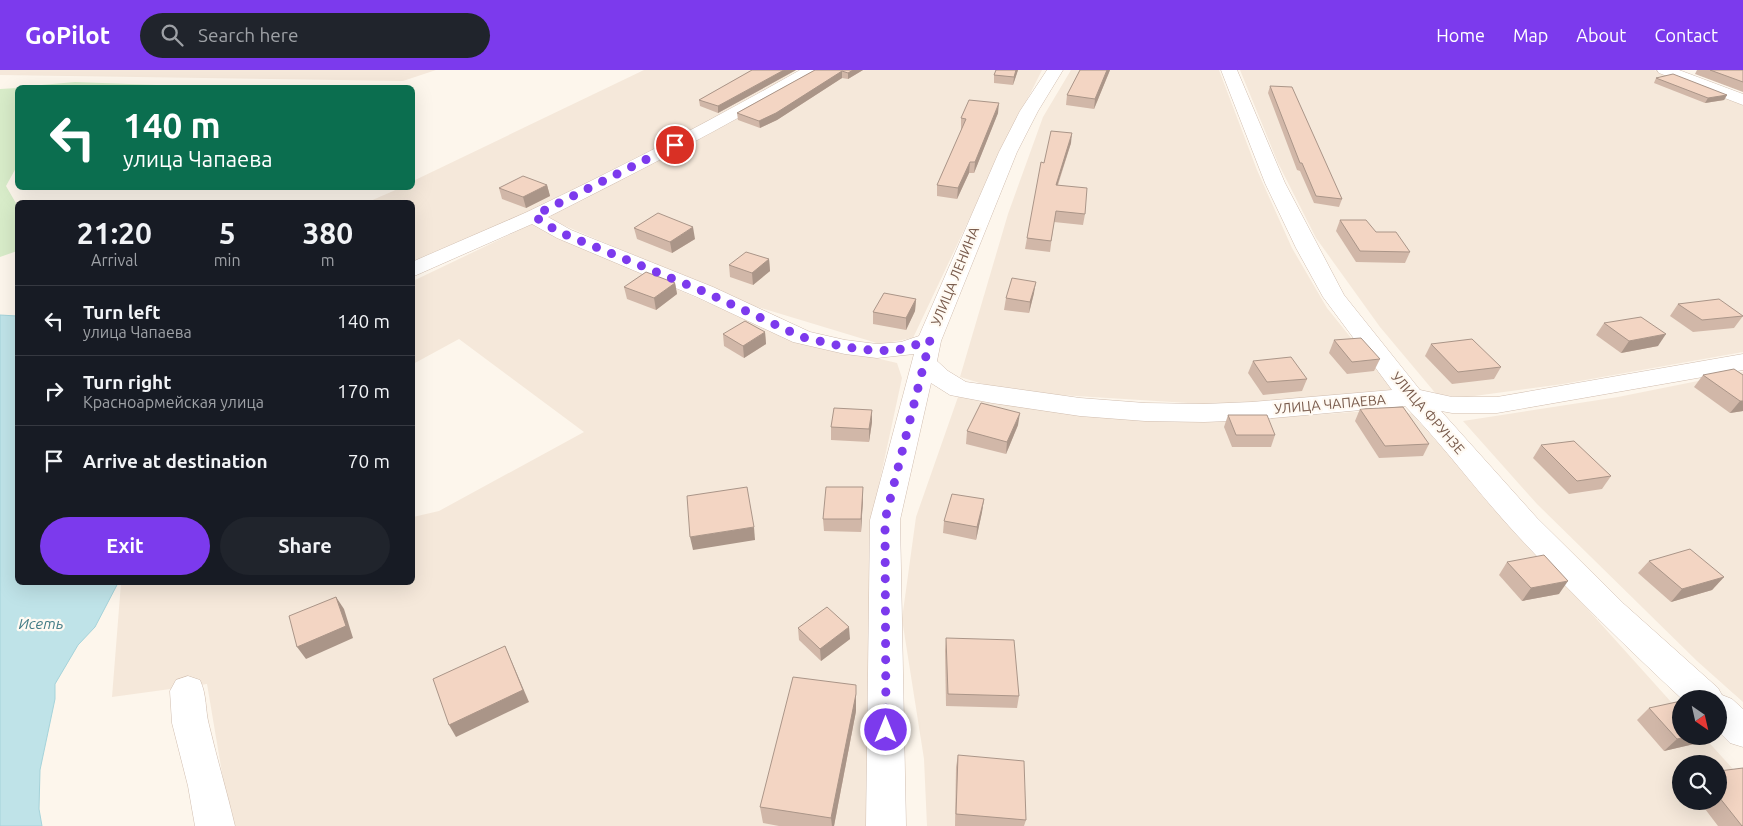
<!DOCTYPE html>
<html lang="en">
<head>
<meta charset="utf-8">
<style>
  body { margin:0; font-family:Ubuntu,sans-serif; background:#20242c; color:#f1f3f6; height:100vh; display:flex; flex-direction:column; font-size:19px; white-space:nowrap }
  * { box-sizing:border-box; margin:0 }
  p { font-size:16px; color:#9ea1a6 }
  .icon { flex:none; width:28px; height:28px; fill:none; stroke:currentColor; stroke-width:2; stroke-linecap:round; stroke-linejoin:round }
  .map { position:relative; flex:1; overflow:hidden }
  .details { position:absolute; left:15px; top:130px; width:400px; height:385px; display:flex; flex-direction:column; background:#171b24; border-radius:8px; box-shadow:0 5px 20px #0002 }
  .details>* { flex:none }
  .banner { position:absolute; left:15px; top:15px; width:400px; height:105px; border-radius:8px; box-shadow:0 5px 20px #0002; background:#0b6e4f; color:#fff; overflow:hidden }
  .needle { width:32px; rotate:146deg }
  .fabs { position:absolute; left:1672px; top:620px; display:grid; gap:10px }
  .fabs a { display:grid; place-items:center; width:55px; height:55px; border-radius:50%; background:#171b24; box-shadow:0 5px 20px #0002; font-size:25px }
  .pin { position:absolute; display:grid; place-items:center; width:42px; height:42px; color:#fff; margin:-21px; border:2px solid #fff; border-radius:50%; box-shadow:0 1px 5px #0007 }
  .me { position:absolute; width:55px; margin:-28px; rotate:0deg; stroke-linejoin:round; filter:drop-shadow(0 0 4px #0008) }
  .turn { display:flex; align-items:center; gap:18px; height:105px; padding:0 25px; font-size:22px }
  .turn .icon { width:65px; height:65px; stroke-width:2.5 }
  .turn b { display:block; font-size:35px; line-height:42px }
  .eta { display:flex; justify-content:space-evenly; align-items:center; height:85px; text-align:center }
  .eta b { font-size:30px; font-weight:700; line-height:35px }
  .cta { display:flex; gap:10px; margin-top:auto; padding:10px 25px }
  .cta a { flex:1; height:58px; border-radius:30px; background:#7c3aed; color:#fff; font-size:20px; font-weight:700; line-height:58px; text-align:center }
  .cta a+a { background:#20242c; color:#f1f3f6 }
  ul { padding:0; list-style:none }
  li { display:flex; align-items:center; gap:15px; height:70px; padding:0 25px; border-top:1px solid #363941 }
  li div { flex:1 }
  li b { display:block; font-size:19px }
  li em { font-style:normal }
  header { display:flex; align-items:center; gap:30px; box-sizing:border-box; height:70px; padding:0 25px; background:#7c3aed; color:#fff }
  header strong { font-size:24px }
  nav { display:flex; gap:28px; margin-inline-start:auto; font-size:18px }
  .search { width:350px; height:45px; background:#20242c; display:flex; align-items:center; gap:12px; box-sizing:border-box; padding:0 18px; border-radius:28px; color:#9ea1a6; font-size:19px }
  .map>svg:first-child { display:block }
  .residential { fill:#f5e8da; fill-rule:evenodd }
  .green { fill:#d8ecc9 }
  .water { fill:#bfe3e8; stroke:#a5d3da }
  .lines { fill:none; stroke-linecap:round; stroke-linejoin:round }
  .street-casing { stroke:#d1beb0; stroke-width:1 }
  .street { fill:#fff; fill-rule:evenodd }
  .wall { fill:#d1b7a8 }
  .shaded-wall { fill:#aa9588 }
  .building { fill:#f3d5c3; stroke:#aa9588 }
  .route { stroke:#7c3aed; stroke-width:9; stroke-dasharray:0 16.2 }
  .labels { text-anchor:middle; stroke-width:4.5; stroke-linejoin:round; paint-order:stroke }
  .street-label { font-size:14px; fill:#7a5c4d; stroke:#fffaf3 }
  .water-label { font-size:15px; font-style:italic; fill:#437c86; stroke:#fffaf3 }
</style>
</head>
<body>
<header>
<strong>GoPilot</strong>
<div class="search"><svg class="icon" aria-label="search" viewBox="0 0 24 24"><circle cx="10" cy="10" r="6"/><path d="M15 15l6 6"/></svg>Search here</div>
<nav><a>Home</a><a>Map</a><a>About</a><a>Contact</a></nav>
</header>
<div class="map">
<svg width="1743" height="756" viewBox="0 0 1743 756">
  <rect width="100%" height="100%" fill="#fdf6ec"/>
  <!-- residential -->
  <g class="residential">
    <polygon points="0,0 436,0 403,11 0,5"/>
    <polygon points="644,0 797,0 737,38 582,117 413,198 412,132 368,132 400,118 412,118 413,111"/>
    <polygon points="823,0 1042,0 1000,84 913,268 880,274 751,235 549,149 556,139 728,54"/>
    <polygon points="1071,0 1219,0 1257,100 1292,178 1327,238 1393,320 1236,336 1010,322 960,307 1008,144 1043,47"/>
    <polygon points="1240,0 1654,0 1743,35 1743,282 1563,314 1467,327 1437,325 1380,257 1316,168 1278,93"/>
    <polygon points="532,154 653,209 787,267 897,293 902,308 870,456 873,642 868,756 231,756 207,614 112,627 121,513 412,512 413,447 439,441 584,362 459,269 413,294 413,211"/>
    <polygon points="1743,302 1743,632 1697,591 1537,434 1463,351 1618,327"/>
    <path d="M958,327l184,22 130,-1 123,-9 17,5 269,299v23h22l40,44v46h-816l-3,-67 -22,-140 14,-102zM1681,694h38v37h-38z"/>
  </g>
  <!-- green -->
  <g class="green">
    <polygon points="75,12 211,17 19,17"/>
    <polygon points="17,18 17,96 6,116 17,135 17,181 0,187 0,19"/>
  </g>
  <!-- water -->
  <polygon class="water" points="0,245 17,246 18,512 118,513 95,557 78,575 55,614 55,629 40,700 39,739 42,756 0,756"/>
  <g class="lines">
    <!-- street casing -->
    <g class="street-casing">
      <g id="street">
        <path d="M800,0h19l-2,3c-88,52 -178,98 -269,144l23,13 142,57 97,45 35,8 32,4 24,-2 18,-6 80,-184 21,-41 27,-41h16l-25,41 -21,41 -76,189 -4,20 11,10 18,11 114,16 65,5 59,1 48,-2 140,-12 -69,-93 -27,-49 -31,-65 -44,-113h16l48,113 59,112 76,95 32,7h45l246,-43v16l-246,43h-45l-11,-2 96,107 87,86 94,84 4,7 10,4 11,10v38l-13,-4 -11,-11v-33h-37c-57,-53 -112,-107 -165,-164 -39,-42 -72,-88 -112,-129l-153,14 -48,2 -59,-1 -65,-5 -88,-13 -42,-8 -19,-12 -31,137 6,306h-40l4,-306 44,-166 -37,4 -32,-4 -52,-12 -96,-45 -140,-59 -25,-14 -120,53v-15c38,-17 77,-33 115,-50 92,-44 184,-91 273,-142z"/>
        <polygon points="1657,0 1679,0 1743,24 1743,35 1659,3"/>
        <path d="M188,606l12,4c7,15 5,30 9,45 8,34 18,67 26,101h-40l-7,-40 -16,-63 -2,-32 6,-11z"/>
      </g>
    </g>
    <!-- street -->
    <use href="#street" class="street"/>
  </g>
  <!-- wall -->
  <g class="wall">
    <polygon points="752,0 796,0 718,43 700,36 699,30"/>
    <polygon points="815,0 863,0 848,9 842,8 777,50 760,58 738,50 737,43"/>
    <polygon points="996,0 1018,0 1013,15 994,13 994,5"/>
    <polygon points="1080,0 1110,0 1094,39 1066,35 1067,25"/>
    <polygon points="1697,0 1743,0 1743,22 1695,4"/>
    <polygon points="1656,8 1727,25 1724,30 1705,33 1654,13"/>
    <polygon points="1270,16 1342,129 1339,137 1314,133 1300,101 1297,100 1268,23"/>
    <polygon points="998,43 974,103 969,103 957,129 937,126 937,115 962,59 961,59 961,48"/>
    <polygon points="1071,73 1058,115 1085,144 1083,155 1054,152 1050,182 1025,179 1027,168 1044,93"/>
    <polygon points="547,115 550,126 526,138 502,129 499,118"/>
    <polygon points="1340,150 1376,162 1410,182 1405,193 1356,192 1336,161"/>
    <polygon points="634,158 695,169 672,183 637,169"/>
    <polygon points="769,189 770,201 753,215 730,207 729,195"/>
    <polygon points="675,213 677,224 656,240 627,229 624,217"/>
    <polygon points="1034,223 1029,243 1004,240 1006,228"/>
    <polygon points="916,229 915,241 906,260 873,254 873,242"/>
    <polygon points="1678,234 1743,246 1734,258 1693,262 1670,246"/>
    <polygon points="1604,253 1658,276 1621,283 1596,265"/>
    <polygon points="765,262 766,274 744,288 724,276 723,264"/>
    <polygon points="1334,270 1380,289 1374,301 1347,304 1329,283"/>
    <polygon points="1431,274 1501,297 1494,309 1452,314 1425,286"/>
    <polygon points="1253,291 1307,309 1302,321 1263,325 1248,303"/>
    <polygon points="1703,305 1743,305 1743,341 1730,343 1694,317"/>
    <polygon points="1360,339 1429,374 1423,386 1379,388 1355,351"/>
    <polygon points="1228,345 1275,365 1271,377 1232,377 1224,357"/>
    <polygon points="872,352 869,372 831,370 831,357"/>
    <polygon points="1018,355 1006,384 966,374 967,361"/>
    <polygon points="1541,375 1611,406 1602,419 1569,424 1533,388"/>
    <polygon points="863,429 861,462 824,461 823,449"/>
    <polygon points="984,429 982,442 976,470 943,463 944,451"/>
    <polygon points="1649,491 1724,507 1712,520 1671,532 1638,503"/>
    <polygon points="1507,492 1559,524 1522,531 1499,505"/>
    <polygon points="798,558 850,569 821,591 799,570"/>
    <polygon points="946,568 1019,626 1017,638 946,636 945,581"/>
    <polygon points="1649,638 1707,671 1664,681 1637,650"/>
    <polygon points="856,641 834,756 779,756 763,753 760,737"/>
    <polygon points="958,685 1026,750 1024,756 955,756 956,697"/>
    <polygon points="1719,701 1743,756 1718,756 1699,731 1719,731"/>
  </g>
  <!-- shaded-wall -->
  <g class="shaded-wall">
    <polygon points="784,0 796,0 718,43 718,36"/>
    <polygon points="853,0 863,0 848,9 848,3"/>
    <polygon points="1016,0 1018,0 1013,15 1014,7"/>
    <polygon points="1107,0 1110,0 1094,39 1095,29"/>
    <polygon points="842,1 842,8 777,50 760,58 759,51"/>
    <polygon points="1727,25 1724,30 1705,33 1708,28"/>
    <polygon points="999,33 998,43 974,103 975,92"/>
    <polygon points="1072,63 1071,73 1054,125 1056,115"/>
    <polygon points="970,92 969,103 957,129 958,118"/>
    <polygon points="547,115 550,126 526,138 523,127"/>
    <polygon points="693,157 695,169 672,183 670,172"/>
    <polygon points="769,189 770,201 753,215 752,203"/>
    <polygon points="1036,212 1034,223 1029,243 1030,232"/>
    <polygon points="675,213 677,224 656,240 654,228"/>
    <polygon points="916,229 915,241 906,260 906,248"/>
    <polygon points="765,262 766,274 744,288 743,276"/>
    <polygon points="1666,264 1658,276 1621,283 1629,271"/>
    <polygon points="1740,331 1743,331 1743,341 1730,343"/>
    <polygon points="872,340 872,352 869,372 869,359"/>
    <polygon points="1020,343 1018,355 1006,384 1007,372"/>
    <polygon points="863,417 863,429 861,462 861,449"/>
    <polygon points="984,429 982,442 976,470 977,457"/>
    <polygon points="754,457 755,470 693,480 690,467"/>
    <polygon points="1724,507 1712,520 1671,532 1682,519"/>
    <polygon points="1568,511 1559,524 1522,531 1531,518"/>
    <polygon points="336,527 344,539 353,568 306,589 297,577"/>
    <polygon points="849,557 850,569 821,591 820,579"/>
    <polygon points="505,576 529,632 456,667 449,655"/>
    <polygon points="856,615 856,641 834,756 832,756 831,748"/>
    <polygon points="1690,666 1713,666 1707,671 1664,681 1677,669"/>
  </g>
  <!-- building -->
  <g class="building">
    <polygon points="752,0 784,0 718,36 699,30"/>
    <polygon points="815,0 853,0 848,3 842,1 776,43 759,51 737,43"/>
    <polygon points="996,0 1016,0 1014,7 994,5"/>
    <polygon points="1080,0 1107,0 1095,29 1067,25"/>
    <polygon points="1710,0 1743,0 1743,12"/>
    <polygon points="1673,4 1727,25 1708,28 1656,8"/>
    <polygon points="1270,16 1292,17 1342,129 1316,126 1302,93 1300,93"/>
    <polygon points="969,30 999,33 975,92 970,92 958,118 937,115 966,49 961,48"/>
    <polygon points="1051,61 1072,63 1056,115 1087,118 1085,144 1056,141 1051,171 1027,168 1041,92 1044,93"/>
    <polygon points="523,106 547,115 523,127 499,118"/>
    <polygon points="658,143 693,157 670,172 634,158"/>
    <polygon points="1340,150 1366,150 1376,162 1396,162 1410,182 1360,181"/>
    <polygon points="746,182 769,189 752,203 729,195"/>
    <polygon points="646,202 675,213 654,228 624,217"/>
    <polygon points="1012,208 1036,212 1030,232 1006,228"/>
    <polygon points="884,223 916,229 906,248 873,242"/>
    <polygon points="1719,229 1743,246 1702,250 1678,234"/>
    <polygon points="1641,247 1666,264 1629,271 1604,253"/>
    <polygon points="745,251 765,262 743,276 723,264"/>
    <polygon points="1361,268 1380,289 1352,292 1334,270"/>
    <polygon points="1472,269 1501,297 1458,302 1431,274"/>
    <polygon points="1291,287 1307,309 1267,312 1253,291"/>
    <polygon points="1734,299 1743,305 1743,331 1740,331 1703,305"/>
    <polygon points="981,333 1020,343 1007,372 967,361"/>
    <polygon points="1403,337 1429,374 1385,376 1360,339"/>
    <polygon points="834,338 872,340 869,359 831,357"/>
    <polygon points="1228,345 1267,345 1275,365 1236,365"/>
    <polygon points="1574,371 1611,406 1577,411 1541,375"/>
    <polygon points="747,417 754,457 690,467 687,426"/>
    <polygon points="826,417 863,417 861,449 823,449"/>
    <polygon points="952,424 984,429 977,457 944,451"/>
    <polygon points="1690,479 1724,507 1682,519 1649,491"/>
    <polygon points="1544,485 1568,511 1531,518 1507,492"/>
    <polygon points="336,527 346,556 297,577 289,546"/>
    <polygon points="827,537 849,557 820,579 798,558"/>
    <polygon points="946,568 1014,570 1019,626 948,624"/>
    <polygon points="505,576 523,620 449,655 433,609"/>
    <polygon points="793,607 856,615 856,624 831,748 760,737"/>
    <polygon points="1681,631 1681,666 1690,666 1677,669 1649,638"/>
    <polygon points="958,685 1024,691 1026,750 956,744"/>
    <polygon points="1743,698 1743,756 1742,756 1719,727 1719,701"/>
  </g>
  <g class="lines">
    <!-- route -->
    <polyline class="route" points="675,75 535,145 541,152 564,164 705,222 802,267 845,277 877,281 903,279 930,270 885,450 886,660"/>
  </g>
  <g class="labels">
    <!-- street labels -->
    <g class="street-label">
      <text transform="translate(955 206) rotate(-68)" y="5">УЛИЦА ЛЕНИНА</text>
      <text transform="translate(1330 334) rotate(-5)" y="5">УЛИЦА ЧАПАЕВА</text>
      <text transform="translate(1428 343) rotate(49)" y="5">УЛИЦА ФРУНЗЕ</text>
    </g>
    <!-- water labels -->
    <g class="water-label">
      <text x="41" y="559">Исеть</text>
    </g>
  </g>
</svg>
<div class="fabs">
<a><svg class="needle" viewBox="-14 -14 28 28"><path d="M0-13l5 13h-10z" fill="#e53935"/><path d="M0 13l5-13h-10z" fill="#9ea1a6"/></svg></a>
<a><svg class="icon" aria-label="search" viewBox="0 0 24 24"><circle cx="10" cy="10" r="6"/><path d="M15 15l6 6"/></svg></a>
</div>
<div class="pin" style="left:675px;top:75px;background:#d93025"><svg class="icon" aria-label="arrive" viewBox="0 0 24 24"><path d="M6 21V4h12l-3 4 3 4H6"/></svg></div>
<svg class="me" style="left:886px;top:660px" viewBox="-20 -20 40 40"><circle r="17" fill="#7c3aed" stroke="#fff" stroke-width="3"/><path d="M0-11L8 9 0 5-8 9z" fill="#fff"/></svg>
<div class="banner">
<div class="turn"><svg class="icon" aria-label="left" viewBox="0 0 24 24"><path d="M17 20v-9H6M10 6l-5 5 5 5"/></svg><div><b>140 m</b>улица Чапаева</div></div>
</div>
<section class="details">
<div class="eta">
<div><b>21:20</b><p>Arrival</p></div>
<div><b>5</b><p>min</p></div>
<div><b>380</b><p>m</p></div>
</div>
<ul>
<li><svg class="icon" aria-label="left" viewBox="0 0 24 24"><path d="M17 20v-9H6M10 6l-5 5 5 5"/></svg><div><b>Turn left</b><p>улица Чапаева</p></div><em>140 m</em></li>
<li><svg class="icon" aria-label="right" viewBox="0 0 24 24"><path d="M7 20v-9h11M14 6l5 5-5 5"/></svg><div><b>Turn right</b><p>Красноармейская улица</p></div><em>170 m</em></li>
<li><svg class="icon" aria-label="arrive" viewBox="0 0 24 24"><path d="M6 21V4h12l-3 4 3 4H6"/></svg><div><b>Arrive at destination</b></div><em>70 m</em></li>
</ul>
<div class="cta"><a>Exit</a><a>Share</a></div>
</section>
</div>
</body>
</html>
